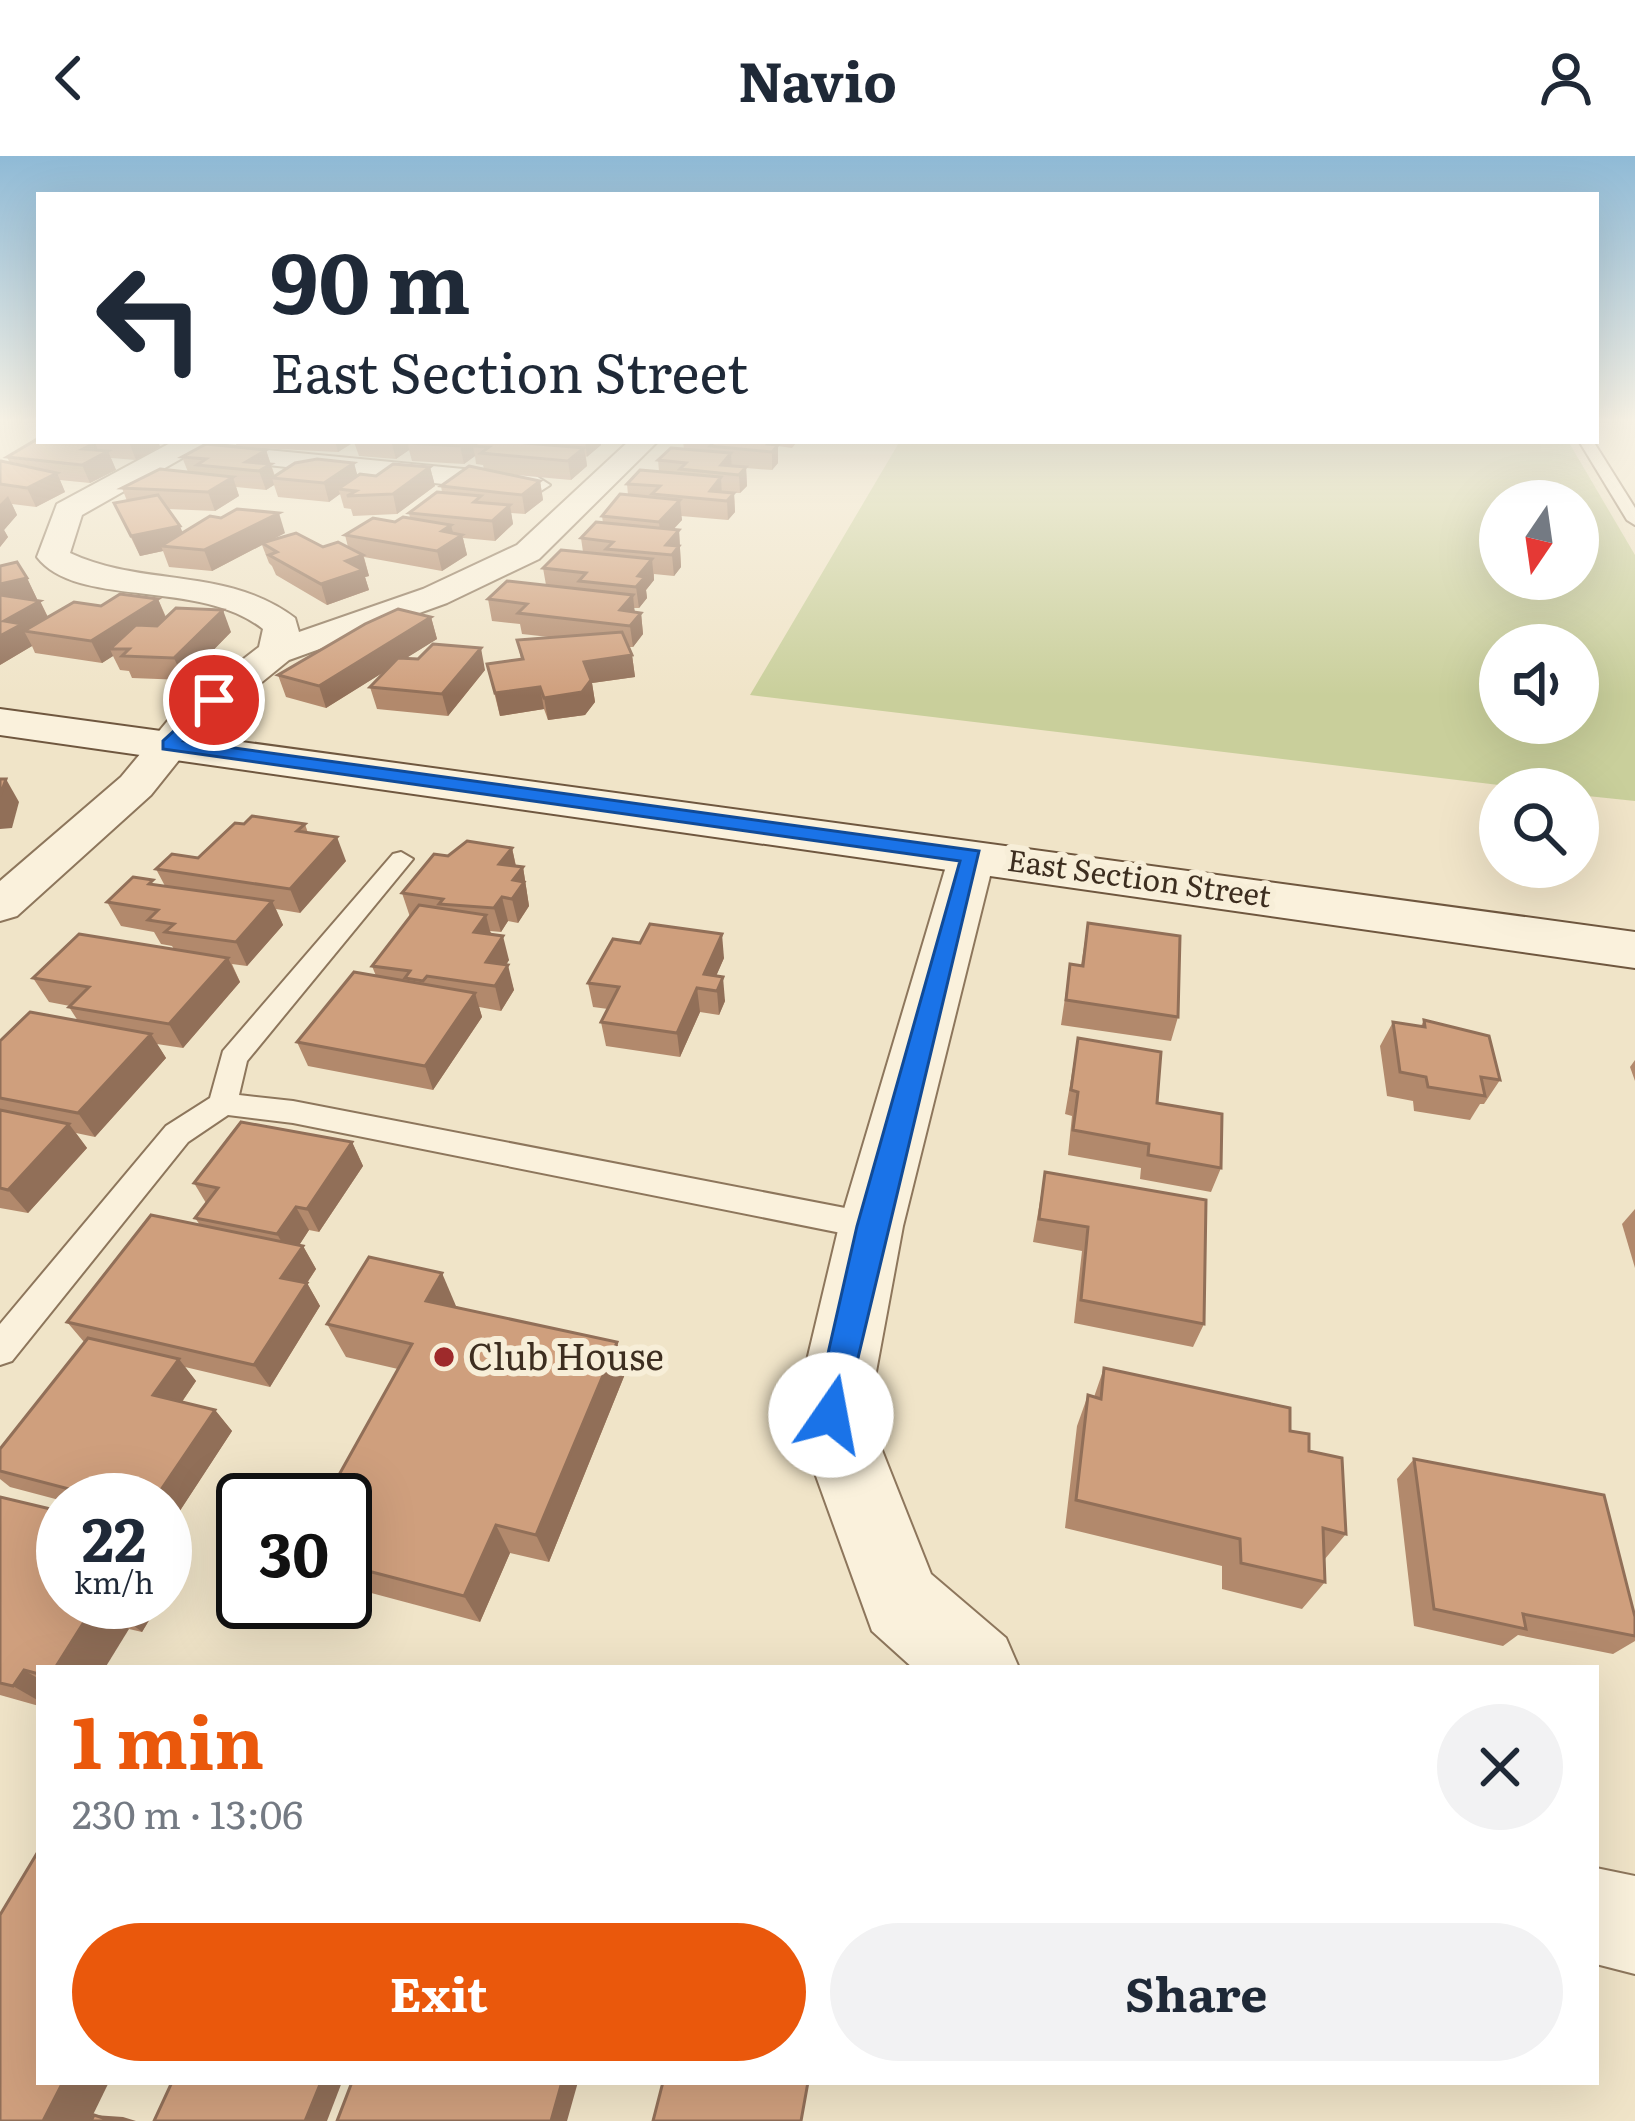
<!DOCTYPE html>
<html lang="en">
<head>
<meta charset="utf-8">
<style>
  body { margin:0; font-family:Literata,serif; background:#f2f2f3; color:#1f2937; height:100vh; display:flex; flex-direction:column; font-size:45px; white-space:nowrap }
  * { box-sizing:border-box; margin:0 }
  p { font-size:39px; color:#747a83 }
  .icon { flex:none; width:66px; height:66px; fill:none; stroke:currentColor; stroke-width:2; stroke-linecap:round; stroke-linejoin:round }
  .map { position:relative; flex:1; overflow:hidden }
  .side { position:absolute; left:36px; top:1509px; width:1563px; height:420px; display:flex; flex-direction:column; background:#fff; border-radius:0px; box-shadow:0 12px 48px #0002 }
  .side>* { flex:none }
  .hud { position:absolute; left:36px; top:36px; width:1563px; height:252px; border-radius:0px; box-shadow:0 12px 48px #0002; background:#fff; color:#1f2937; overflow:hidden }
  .needle { width:78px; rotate:193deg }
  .tools { position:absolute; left:1479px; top:324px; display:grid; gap:24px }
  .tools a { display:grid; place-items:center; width:120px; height:120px; border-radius:50%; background:#fff; box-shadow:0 12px 48px #0002; font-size:60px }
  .speed { position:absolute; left:36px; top:1317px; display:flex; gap:24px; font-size:60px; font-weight:700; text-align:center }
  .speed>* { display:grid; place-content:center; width:156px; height:156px; border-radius:50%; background:#fff; box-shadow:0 12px 48px #0002; line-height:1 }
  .speed small { font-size:30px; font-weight:400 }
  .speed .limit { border:6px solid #111; border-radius:18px; background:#fff; color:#111 }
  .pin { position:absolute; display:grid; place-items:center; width:102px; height:102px; color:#fff; margin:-51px; border:6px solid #fff; border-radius:50%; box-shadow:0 3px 12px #0007 }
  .me { position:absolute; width:132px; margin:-66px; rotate:12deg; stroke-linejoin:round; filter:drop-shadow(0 0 9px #0008) }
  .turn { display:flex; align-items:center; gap:42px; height:252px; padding:0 36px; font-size:54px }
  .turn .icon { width:156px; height:156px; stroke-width:2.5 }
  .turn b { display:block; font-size:84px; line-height:102px }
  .round { display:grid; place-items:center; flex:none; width:126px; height:126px; border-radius:63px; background:#f2f2f3 }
  .headline { display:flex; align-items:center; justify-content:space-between; height:204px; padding:0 36px }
  h1 { font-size:72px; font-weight:700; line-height:90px; color:#ea580c }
  .action { display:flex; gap:24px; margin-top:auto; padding:24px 36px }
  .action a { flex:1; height:138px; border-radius:72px; background:#ea580c; color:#fff; font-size:48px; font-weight:700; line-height:138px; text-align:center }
  .action a+a { background:#f2f2f3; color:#1f2937 }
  header { display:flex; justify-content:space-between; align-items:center; height:156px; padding:0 36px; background:#fff; font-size:54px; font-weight:700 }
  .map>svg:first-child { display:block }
  .green { fill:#c9cf9b; fill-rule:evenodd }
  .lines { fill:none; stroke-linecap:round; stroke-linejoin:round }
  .lane-casing { stroke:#8d765c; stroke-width:4 }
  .street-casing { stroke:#8d765c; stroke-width:4 }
  .secondary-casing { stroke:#6f573f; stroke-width:4 }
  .lane { fill:#faf1dc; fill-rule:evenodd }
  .street { fill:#faf1dc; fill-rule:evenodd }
  .secondary { fill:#faf1dc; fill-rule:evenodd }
  .wall { fill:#b2896c }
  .shaded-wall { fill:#916f58 }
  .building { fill:#cf9f7d; stroke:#916f58; stroke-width:3 }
  .route { fill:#1a73e8; stroke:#114b97; stroke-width:3 }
  .poi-dot { fill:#9e2a2b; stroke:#f7eed8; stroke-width:4.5 }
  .labels { text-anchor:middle; stroke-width:12; stroke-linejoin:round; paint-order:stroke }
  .far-street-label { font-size:30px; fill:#3d2e20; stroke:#f7eed8 }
  .poi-label { font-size:36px; fill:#3d2e20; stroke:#f7eed8; text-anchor:start }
</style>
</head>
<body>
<header><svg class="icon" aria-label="back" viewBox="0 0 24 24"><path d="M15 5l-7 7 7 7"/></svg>Navio<svg class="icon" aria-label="person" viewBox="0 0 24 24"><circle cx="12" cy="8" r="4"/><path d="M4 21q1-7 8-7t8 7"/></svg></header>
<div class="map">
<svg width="1635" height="1965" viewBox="0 0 1635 1965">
  <rect width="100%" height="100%" fill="#f0e4c8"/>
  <!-- green -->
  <path class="green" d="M900,285h668l67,114v246l-57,-6v-6h-46l-782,-94zM1500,345h78v78h-78zM1500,489h78v78h-78z"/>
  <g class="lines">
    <!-- lane casing -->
    <g class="lane-casing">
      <g id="lane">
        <polygon points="1579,285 1593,285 1635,352 1635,369 1627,364"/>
        <polygon points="401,696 413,703 247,905 239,939 293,945 871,1057 882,1061 887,1070 882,1079 871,1083 293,967 228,959 188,986 12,1205 0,1209 0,1168 166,970 210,942 223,895 393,698"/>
      </g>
    </g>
    <!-- street casing -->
    <g class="street-casing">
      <g id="street">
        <path d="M174,285l362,35 14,9 -14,9 -350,-38 -104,59 -12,38c75,35 156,13 225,65l4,14 124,-43 94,-44 112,-104h29l-119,118 -92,44 -158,57 -86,70 -52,65 -134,121 -17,5v-40l121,-104 54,-65 84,-65 4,-18c-64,-51 -186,-20 -226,-72l20,-53z"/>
        <polygon points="972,686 988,690 995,700 903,1070 868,1259 931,1418 1006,1482 1019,1512 913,1512 872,1475 794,1259 839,1070 949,700 956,690"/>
        <polygon points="1596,1712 1635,1720 1635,1818 1596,1808"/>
      </g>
    </g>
    <!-- secondary casing -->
    <g class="secondary-casing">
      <polygon id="secondary" points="0,553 1635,776 1635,812 0,579"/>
    </g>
    <!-- lane -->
    <use href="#lane" class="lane"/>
    <!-- street -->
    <use href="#street" class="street"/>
    <!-- secondary -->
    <use href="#secondary" class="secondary"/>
  </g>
  <!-- wall -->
  <g class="wall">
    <polygon points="39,285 158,285 160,291 136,304 111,302 116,314 90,327 60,324 65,336 36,351 12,348 17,359 4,374 8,381 0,391 0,305 10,307 7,301"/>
    <polygon points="235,285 600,285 601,289 586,301 587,310 571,324 506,318 540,325 543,344 525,358 511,357 513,368 495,385 463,382 467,399 442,415 364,401 369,420 365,421 369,434 327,449 276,419 272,410 269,407 262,389 212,415 169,411 163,395 140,400 114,347 127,345 122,332 188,316 182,301 266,294 275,320 354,307 357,320 376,320 430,311 435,330 397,358 353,360 351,353 344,352 340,338 329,346 278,341 274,329 266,334 236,331 239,340 215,355 168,353 183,377 285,377 269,385 323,391 348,391 345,379 410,362 409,357 442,336 441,330 484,313 483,309 476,308 475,300 464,308 412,305 409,294 396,303 359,300 354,286 338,296 237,291"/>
    <polygon points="683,285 797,286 792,292 778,290 778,307 772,314 746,312 747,330 740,337 734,337 735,356 728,364 681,360 682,364 673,374 679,374 681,411 674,420 654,418 654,424 646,434 647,442 639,452 634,452 635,456 641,457 643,478 633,491 629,491 632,499 635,521 592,527 595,546 585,559 548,564 544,553 500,560 487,508 521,503 517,484 549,481 522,478 520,468 492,465 488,443 546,429 543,412 583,396 581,382 603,367 602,360 628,339 627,328 659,315 658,304 684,293"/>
    <polygon points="27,422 37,443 33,444 40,445 48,461 101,450 158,443 166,461 231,476 184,524 132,522 129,515 120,514 113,500 102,507 35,497 32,490 0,509"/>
    <polygon points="431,461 437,483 406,502 485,514 448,560 377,553 370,531 385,515 326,552 286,541 278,519"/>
    <polygon points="244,668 305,668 308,677 346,705 300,757 276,753 283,769 247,810 232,808 240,826 183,892 157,888 166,902 95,981 76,977 87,992 28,1057 0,1052 0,885 78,865 69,851 70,850 49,846 33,822 174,793 172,790 161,788 154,776 121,770 107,746 156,729 165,730 156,713 198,702"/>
    <polygon points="512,692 516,710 523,711 529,750 518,767 508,765 501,776 490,775 509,804 506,809 514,834 501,855 479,851 482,861 433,934 308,910 297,886 376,820 372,810 410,761 402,737 448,700"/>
    <polygon points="1088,767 1178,861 1171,885 1061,869 1070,808 1081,809"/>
    <polygon points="640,787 724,802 716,820 725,845 719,859 700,856 680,901 606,890 601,866 608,853 593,851 588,827"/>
    <polygon points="1424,864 1500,924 1484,948 1480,948 1470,964 1414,955 1413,945 1387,940 1380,890 1393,866 1421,870"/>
    <polygon points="1078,882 1157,947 1221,1012 1211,1036 1140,1023 1141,1012 1068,999 1072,960 1065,958"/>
    <polygon points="1635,904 1635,925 1630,911"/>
    <polygon points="352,986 363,1010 319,1076 309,1074 299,1089 303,1090 316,1113 307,1127 320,1150 270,1231 185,1211 196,1225 182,1246 215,1254 232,1275 168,1373 165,1372 165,1344 63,1345 10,1331 0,1323 0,1293 84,1186 67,1166 200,1069 195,1062 206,1047 194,1027"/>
    <polygon points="1045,1016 1204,1168 1193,1191 1074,1167 1082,1095 1033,1086"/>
    <polygon points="1635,1053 1635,1112 1622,1068"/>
    <polygon points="456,1150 625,1218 549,1406 510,1397 480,1466 345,1430 345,1344 398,1213 346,1201 327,1168"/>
    <polygon points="1104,1212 1290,1275 1309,1295 1346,1378 1324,1404 1325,1426 1302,1453 1222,1433 1222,1410 1065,1372 1077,1270 1088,1239 1094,1241"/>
    <polygon points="1414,1303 1635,1461 1635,1485 1613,1498 1518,1479 1503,1490 1414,1470 1397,1323"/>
    <polygon points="0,1341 160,1446 142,1476 129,1473 39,1512 39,1550 0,1539"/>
  </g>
  <!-- shaded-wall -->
  <g class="shaded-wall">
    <polygon points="131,285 158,285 160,291 136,304 129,286"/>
    <polygon points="335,285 354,285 354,286 338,296"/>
    <polygon points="391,285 423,285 408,287 409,294 396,303"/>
    <polygon points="463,285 481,285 473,291 475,300 464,308 460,290"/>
    <polygon points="585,285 600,285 601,289 587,301"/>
    <polygon points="771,285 778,285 778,307 772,314 772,296 768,288"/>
    <polygon points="95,287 100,299 108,295 116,314 90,327 82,309 83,293"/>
    <polygon points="584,292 587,310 571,324 568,305"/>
    <polygon points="266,294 275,322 272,322 274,329 266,334 259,315 246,306"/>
    <polygon points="731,297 732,315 721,309"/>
    <polygon points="354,307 359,325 338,333 340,338 329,346 324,327"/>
    <polygon points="430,311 435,330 397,358 393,338"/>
    <polygon points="746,311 747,330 740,337 739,319"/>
    <polygon points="57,317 65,336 36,351 27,332"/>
    <polygon points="233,321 239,340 215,355 208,336"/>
    <polygon points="721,321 722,340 710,335"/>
    <polygon points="540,325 543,344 525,358 522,339"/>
    <polygon points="734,337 735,356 728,364 727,345"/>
    <polygon points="8,340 17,359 4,374 8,381 0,391 0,348"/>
    <polygon points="680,344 682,364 661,386 659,366"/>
    <polygon points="510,349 513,368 495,385 492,365"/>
    <polygon points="279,357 285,377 212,415 204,394"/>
    <polygon points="451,369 455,384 462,379 467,399 442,415 437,395 442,375"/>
    <polygon points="180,370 188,390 161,390 163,395 140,400 131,380"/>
    <polygon points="679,374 681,411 674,420 672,399 666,389"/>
    <polygon points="363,399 369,420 365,421 369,434 327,449 321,428 346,405"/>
    <polygon points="652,403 654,424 646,434 647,442 639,452 636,431 638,420"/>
    <polygon points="27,422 37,443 0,451 0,428"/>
    <polygon points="633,439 635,460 620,454"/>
    <polygon points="158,443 167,465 110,493 113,500 102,507 91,485"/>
    <polygon points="40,445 50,466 24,475 32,490 0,509 0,480 4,465"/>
    <polygon points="223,454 231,476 184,524 174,502"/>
    <polygon points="641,457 643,478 633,491 630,470"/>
    <polygon points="431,461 437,483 326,552 319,530"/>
    <polygon points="481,492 485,514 448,560 442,538"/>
    <polygon points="632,499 635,521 592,527 595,546 585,559 548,564 544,542 584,506"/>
    <polygon points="540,531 544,553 500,560 495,537"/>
    <polygon points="6,623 19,646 12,672 0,673 0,640"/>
    <polygon points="337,681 346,705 300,757 290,733"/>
    <polygon points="512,692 517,716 499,708"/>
    <polygon points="523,711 529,750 518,767 512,743 513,724"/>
    <polygon points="502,741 508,765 501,776 494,752"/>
    <polygon points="272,745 283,769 247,810 236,786"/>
    <polygon points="486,759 492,783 474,776"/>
    <polygon points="722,778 724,802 710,834 704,818"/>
    <polygon points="503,780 509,804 492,830 486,806"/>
    <polygon points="228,802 240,826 183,892 169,868"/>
    <polygon points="508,809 514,834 501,855 495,830"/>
    <polygon points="723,821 725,845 719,859 717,835"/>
    <polygon points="697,832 700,856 680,901 677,877"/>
    <polygon points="475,837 482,861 433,934 425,910"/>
    <polygon points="151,878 166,902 95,981 78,957"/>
    <polygon points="69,968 87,992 28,1057 8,1034"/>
    <polygon points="352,986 363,1010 319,1076 307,1053"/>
    <polygon points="296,1051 309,1074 291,1102 277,1078"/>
    <polygon points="303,1090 316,1113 295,1145 281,1122"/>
    <polygon points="442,1117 456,1150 441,1177 426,1145"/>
    <polygon points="307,1127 320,1150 270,1231 254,1209"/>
    <polygon points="617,1186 625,1218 549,1406 536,1379"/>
    <polygon points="179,1203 196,1225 172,1260 153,1239"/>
    <polygon points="215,1254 232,1275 168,1373 165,1370 165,1344 154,1344"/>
    <polygon points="496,1369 510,1397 480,1466 464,1440"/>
    <polygon points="165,1388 184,1406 165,1438"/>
    <polygon points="113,1446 160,1446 142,1476 110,1451"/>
    <polygon points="96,1447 129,1473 105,1512 55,1512"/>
    <polygon points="24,1514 39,1523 39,1545 13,1530"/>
    <polygon points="63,1926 109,1926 90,1965 43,1965"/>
    <polygon points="321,1926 342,1926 327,1965 305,1965"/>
    <polygon points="562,1926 578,1926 567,1965 551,1965"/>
    <polygon points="94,1959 123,1961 136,1965 112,1965"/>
  </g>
  <!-- building -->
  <g class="building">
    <polygon points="39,282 39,285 95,287 83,293 108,295 82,309 7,301"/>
    <polygon points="411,285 466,285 460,290 408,287"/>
    <polygon points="479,285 528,285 526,287 584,292 568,305 481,297 489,291 473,290"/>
    <polygon points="715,285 771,285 768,288 778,289 772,296 710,290"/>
    <polygon points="206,288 266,294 246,306 271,308 259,315 197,309 206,303 182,301"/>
    <polygon points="671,292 731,297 721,309 746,311 739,319 680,313 686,307 658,304"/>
    <polygon points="317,303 354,307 324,327 272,322 295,307"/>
    <polygon points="0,305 1,305 57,317 27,332 0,328"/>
    <polygon points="393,308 430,311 393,338 347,340 356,335 338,333 360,318 376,320"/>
    <polygon points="469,310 540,325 522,339 441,330"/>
    <polygon points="160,313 233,321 208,336 122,332"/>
    <polygon points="640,314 721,321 710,335 734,337 727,345 652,338 660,330 627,328"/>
    <polygon points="437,336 481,340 474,346 510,349 492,365 409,357"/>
    <polygon points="620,338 680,344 659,366 602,360"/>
    <polygon points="158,339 180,370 131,380 114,347"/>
    <polygon points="237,353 279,357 204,394 161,390 210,360 221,362"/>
    <polygon points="403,361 451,369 442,375 462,379 437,395 345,379 373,362 395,366"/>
    <polygon points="596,366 679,374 666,389 679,390 672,399 606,393 613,386 581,382"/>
    <polygon points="296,377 323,391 338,386 363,399 346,405 363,414 321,428 269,399 277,396 262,387"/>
    <polygon points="561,394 652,403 638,420 645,421 636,431 579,425 586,417 543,412"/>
    <polygon points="17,406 27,422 0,428 0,410"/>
    <polygon points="507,425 633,439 620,454 641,457 630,470 518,457 527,448 488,443"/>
    <polygon points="120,438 158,443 91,485 24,475 74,446 101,450"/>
    <polygon points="0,439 40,445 4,465 22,468 0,480"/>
    <polygon points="176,452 223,454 174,502 122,500 129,493 110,493 136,469 157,470"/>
    <polygon points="398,453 431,461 319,530 278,519 365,468"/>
    <polygon points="622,476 632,499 584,506 591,524 582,536 544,542 540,531 495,537 487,508 523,503 517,484"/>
    <polygon points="433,488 481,492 442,538 370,531 398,502 418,503"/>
    <polygon points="0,623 6,623 0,640"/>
    <polygon points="252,660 305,668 297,675 337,681 290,733 156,713 172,698 198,702 235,667 244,668"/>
    <polygon points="467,685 512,692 499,708 523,711 513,724 524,726 512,743 502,741 494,752 439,748 443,743 402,737 434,698 448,700"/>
    <polygon points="133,721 153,724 149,728 272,745 236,786 165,776 174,768 148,764 158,754 107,746"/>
    <polygon points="419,749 486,759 474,776 503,780 486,806 508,809 495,830 427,820 423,825 405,822 410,815 372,810"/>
    <polygon points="1088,767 1180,780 1178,861 1066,844 1070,808 1083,810"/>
    <polygon points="650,768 722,778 704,818 723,821 717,835 697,832 677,877 601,866 619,831 588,827 613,783 640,787"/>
    <polygon points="79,778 228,802 169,868 69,851 89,831 33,822"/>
    <polygon points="354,816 475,837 425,910 297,886"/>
    <polygon points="30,856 151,878 78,957 0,942 0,885"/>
    <polygon points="1424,864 1489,880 1500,924 1481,921 1485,940 1428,931 1426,921 1400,916 1393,866 1425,871"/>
    <polygon points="1078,882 1161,896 1157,947 1222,958 1221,1012 1148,999 1149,988 1073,974 1078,936 1071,934"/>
    <polygon points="0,954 69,968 8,1034 0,1032"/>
    <polygon points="241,966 352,986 307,1053 296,1051 277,1078 195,1062 218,1032 194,1027"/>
    <polygon points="1045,1016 1206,1044 1204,1168 1081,1144 1088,1071 1039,1063"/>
    <polygon points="151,1059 303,1090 281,1122 307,1127 254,1209 67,1166"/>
    <polygon points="369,1101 442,1117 426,1145 617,1186 536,1379 496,1369 464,1440 345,1409 345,1344 325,1344 412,1188 327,1168"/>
    <polygon points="88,1182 179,1203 153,1239 215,1254 154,1344 111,1344 0,1315 0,1293"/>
    <polygon points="1104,1212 1290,1252 1290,1275 1309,1278 1309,1295 1342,1302 1346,1378 1323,1372 1325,1426 1241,1407 1240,1383 1076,1344 1088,1239 1101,1243"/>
    <polygon points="1414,1303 1604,1339 1635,1461 1635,1480 1523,1458 1526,1473 1434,1453"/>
    <polygon points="0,1341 63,1356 63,1446 113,1446 110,1451 96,1447 55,1512 39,1512 39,1518 24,1514 13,1530 0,1527"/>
    <polygon points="39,1694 39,1926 63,1926 43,1965 0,1965 0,1759"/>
    <polygon points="172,1926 321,1926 305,1965 154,1965"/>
    <polygon points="352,1926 562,1926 551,1965 337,1965"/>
    <polygon points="663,1926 808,1926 801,1965 653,1965"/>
    <polygon points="94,1959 112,1965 91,1965"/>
  </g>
  <!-- sky -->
  <linearGradient id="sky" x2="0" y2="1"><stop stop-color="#8fbad6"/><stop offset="0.49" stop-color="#f8f3e6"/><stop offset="1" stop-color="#f8f3e6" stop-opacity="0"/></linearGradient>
  <rect width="1635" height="540" fill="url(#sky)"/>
  <!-- route -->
  <polygon class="route" points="214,538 223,544 184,585 979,695 842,1269 831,1274 819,1269 814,1259 857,1070 960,705 163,593 163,585"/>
  <!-- markers -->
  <circle class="poi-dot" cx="444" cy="1201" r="12"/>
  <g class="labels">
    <!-- far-street labels -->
    <g class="far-street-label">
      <text transform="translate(1139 723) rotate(8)" y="10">East Section Street</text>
    </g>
    <!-- poi labels -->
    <g class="poi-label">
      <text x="468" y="1214">Club House</text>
    </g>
  </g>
</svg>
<div class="tools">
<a><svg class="needle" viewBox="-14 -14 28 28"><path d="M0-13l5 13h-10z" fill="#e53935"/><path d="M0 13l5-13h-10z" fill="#747a83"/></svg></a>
<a><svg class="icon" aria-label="sound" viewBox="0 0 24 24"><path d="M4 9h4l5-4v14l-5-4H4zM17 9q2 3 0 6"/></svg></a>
<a><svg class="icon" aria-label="search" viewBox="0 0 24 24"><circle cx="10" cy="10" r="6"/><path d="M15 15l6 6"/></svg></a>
</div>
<div class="speed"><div>22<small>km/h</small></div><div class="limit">30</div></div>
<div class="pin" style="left:214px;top:544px;background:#d93025"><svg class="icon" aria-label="arrive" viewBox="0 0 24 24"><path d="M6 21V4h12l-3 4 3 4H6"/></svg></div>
<svg class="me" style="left:831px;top:1259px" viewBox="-20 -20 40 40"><circle r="19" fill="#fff"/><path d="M0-13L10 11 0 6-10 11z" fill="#1a73e8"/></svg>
<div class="hud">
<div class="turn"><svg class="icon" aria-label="left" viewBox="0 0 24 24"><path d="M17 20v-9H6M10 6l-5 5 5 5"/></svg><div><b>90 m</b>East Section Street</div></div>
</div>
<section class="side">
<div class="headline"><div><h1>1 min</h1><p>230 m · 13:06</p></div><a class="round"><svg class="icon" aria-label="close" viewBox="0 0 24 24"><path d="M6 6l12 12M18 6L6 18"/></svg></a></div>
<div class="action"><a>Exit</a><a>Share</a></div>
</section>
</div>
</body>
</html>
